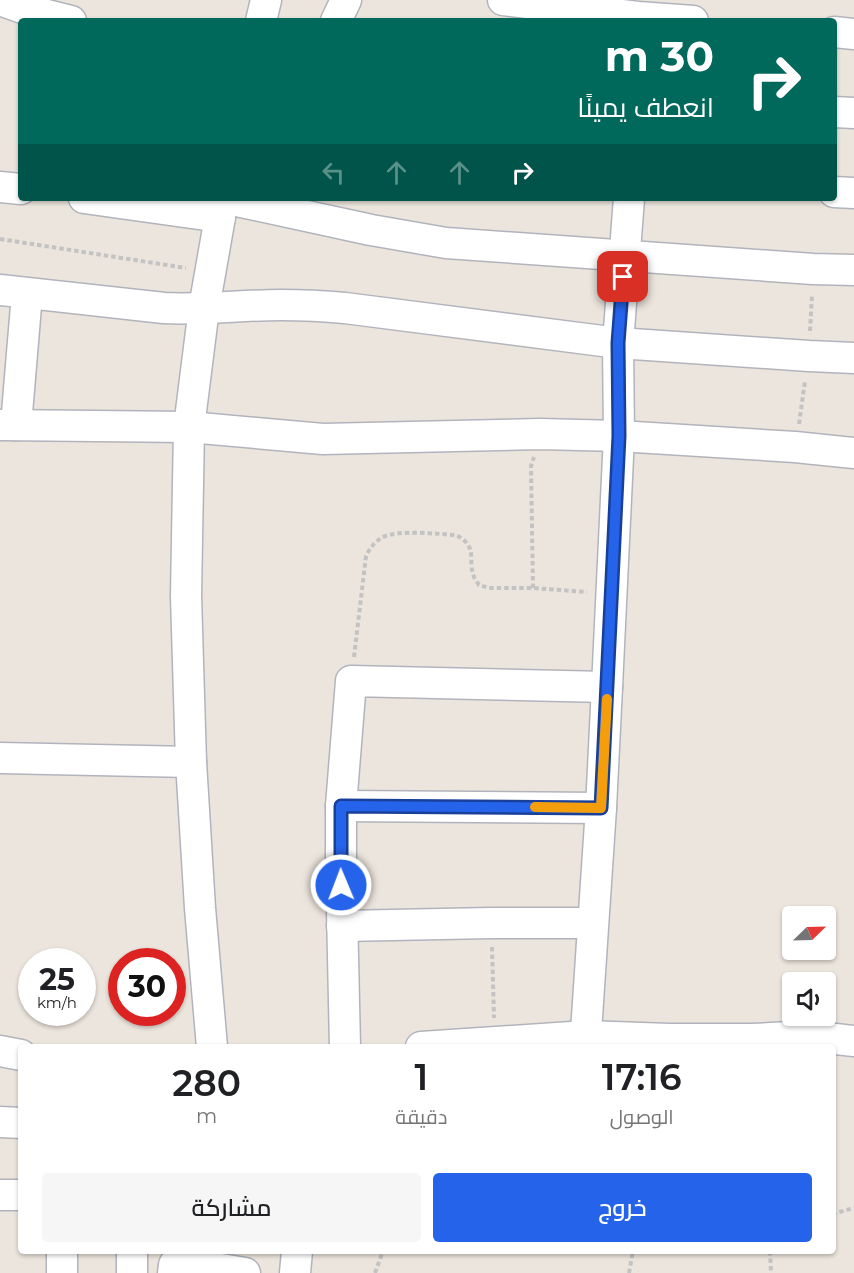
<!DOCTYPE html>
<html lang="ar">
<head>
<meta charset="utf-8">
<style>
  body { margin:0; font-family:Montserrat,Cairo,sans-serif; background:#f6f6f6; color:#202124; direction:rtl; height:100vh; display:flex; flex-direction:column; font-size:22px; white-space:nowrap }
  * { box-sizing:border-box; margin:0 }
  p { font-size:20px; color:#757577 }
  .icon { flex:none; width:33px; height:33px; fill:none; stroke:currentColor; stroke-width:2; stroke-linecap:round; stroke-linejoin:round }
  .map { position:relative; flex:1; overflow:hidden; direction:ltr }
  .panel { position:absolute; left:18px; top:1044px; width:818px; height:210px; display:flex; flex-direction:column; background:#fff; border-radius:6px; box-shadow:0 2px 4px #0004; direction:rtl }
  .panel>* { flex:none }
  .top-card { position:absolute; left:18px; top:18px; width:819px; height:183px; border-radius:6px; box-shadow:0 2px 4px #0004; direction:rtl; background:#00695c; color:#fff; overflow:hidden }
  .needle { width:39px; rotate:67deg }
  .controls { position:absolute; left:782px; top:906px; display:grid; gap:12px }
  .controls a { display:grid; place-items:center; width:54px; height:54px; border-radius:6px; background:#fff; box-shadow:0 2px 4px #0004; font-size:30px }
  .speed { position:absolute; left:18px; top:948px; display:flex; gap:12px; font-size:30px; font-weight:700; text-align:center }
  .speed>* { display:grid; place-content:center; width:78px; height:78px; border-radius:50%; background:#fff; box-shadow:0 2px 4px #0004; line-height:1 }
  .speed small { font-size:15px; font-weight:400 }
  .speed .limit { border:9px solid #d22; background:#fff; color:#111 }
  .pin { position:absolute; display:grid; place-items:center; width:51px; height:51px; color:#fff; margin:-26px; border-radius:12px; box-shadow:0 3px 9px #0006 }
  .me { position:absolute; width:66px; margin:-33px; rotate:359deg; stroke-linejoin:round; filter:drop-shadow(0 0 4px #0008) }
  .turn { display:flex; align-items:center; gap:21px; height:126px; padding:0 24px; font-size:27px }
  .turn .icon { width:78px; height:78px; stroke-width:2.5 }
  .turn b { display:block; font-size:42px; line-height:51px }
  .lanes { display:flex; align-items:center; height:57px; padding:0 24px; background:#0003; justify-content:center; gap:30px; direction:ltr }
  .lanes .off { opacity:.35 }
  .eta { display:flex; justify-content:space-evenly; align-items:center; height:102px; text-align:center }
  .eta b { font-size:36px; font-weight:600; line-height:42px }
  .primary-button { display:flex; gap:12px; margin-top:auto; padding:12px 24px }
  .primary-button a { flex:1; height:69px; border-radius:6px; background:#2563eb; color:#fff; font-size:24px; font-weight:600; line-height:69px; text-align:center }
  .primary-button a+a { background:#f6f6f6; color:#202124 }
  .map>svg:first-child { display:block }
  .lines { fill:none; stroke-linecap:round; stroke-linejoin:round }
  .minor-casing { stroke:#b1b4bd; stroke-width:33 }
  .path { stroke:#c3c3c3; stroke-width:4; stroke-dasharray:4.5 3; stroke-linecap:butt }
  .minor { stroke:#fff; stroke-width:30 }
  .route-casing { stroke:#184099; stroke-width:15 }
  .route { stroke:#2563eb; stroke-width:10 }
  .slow { stroke:#f59e0b; stroke-width:10 }
</style>
</head>
<body>
<div class="map">
<svg width="854" height="1273" viewBox="0 0 854 1273">
  <rect width="100%" height="100%" fill="#ece5dd"/>
  <g class="lines">
    <!-- minor casing -->
    <g class="minor-casing">
      <g id="minor">
        <polyline points="0,0 31,11 71,21"/>
        <polyline points="503,0 638,17 693,21"/>
        <polyline points="261,21 266,0"/>
        <polyline points="336,21 346,0"/>
        <polyline points="834,32 854,34"/>
        <polyline points="834,112 854,113"/>
        <polyline points="0,187 21,189"/>
        <polyline points="834,192 854,193"/>
        <polyline points="84,198 220,217"/>
        <polyline points="223,198 371,230 446,243 813,269 854,270"/>
        <path d="M0,290l164,18c39,2 78,-3 116,-3 22,0 44,1 65,3l273,35 191,13 45,2"/>
        <polyline points="0,425 189,427 323,439 540,434 619,436 795,447 854,453"/>
        <polyline points="16,425 27,294"/>
        <polyline points="0,758 191,762"/>
        <polyline points="341,806 601,808"/>
        <polyline points="342,926 491,923 592,923"/>
        <polyline points="212,1047 200,908 191,762 186,596 189,427 204,308 220,217 221,198"/>
        <polyline points="345,1047 341,865 341,806 351,681 607,687"/>
        <polyline points="421,1047 586,1036 669,1039 753,1039 790,1037 827,1038 854,1041"/>
        <polyline points="585,1047 601,808 607,687 619,436 618,343 629,198"/>
        <polyline points="0,1051 21,1055"/>
        <polyline points="0,1122 21,1123"/>
        <polyline points="0,1195 21,1195"/>
        <polyline points="62,1251 62,1273"/>
        <polyline points="132,1251 132,1273"/>
        <polyline points="173,1273 174,1265 177,1263 197,1265 245,1273"/>
        <polyline points="295,1273 297,1251"/>
      </g>
    </g>
    <!-- path -->
    <g class="path">
      <polyline points="0,239 186,268"/>
      <polyline points="810,331 812,294"/>
      <polyline points="799,424 805,381"/>
      <polyline points="533,588 531,466 534,457"/>
      <path d="M354,657l12,-101c4,-8 8,-13 15,-18 16,-9 55,-4 75,-3 23,12 11,24 18,42 0,1 5,8 5,8l10,3h44l54,4"/>
      <polyline points="492,947 494,1018"/>
      <polyline points="832,1214 854,1208"/>
      <polyline points="770,1251 771,1273"/>
      <polyline points="375,1273 383,1251"/>
      <polyline points="629,1273 633,1251"/>
    </g>
    <!-- minor -->
    <use href="#minor" class="minor"/>
  </g>
  <g class="lines">
    <!-- route casing -->
    <g class="route-casing">
      <polyline id="route" points="341,885 341,806 601,808 619,436 618,343 623,277"/>
    </g>
    <!-- route -->
    <use href="#route" class="route"/>
    <!-- slow -->
    <polyline class="slow" points="535,807 601,808 607,699"/>
  </g>
</svg>
<div class="controls">
<a><svg class="needle" viewBox="-14 -14 28 28"><path d="M0-13l5 13h-10z" fill="#e53935"/><path d="M0 13l5-13h-10z" fill="#757577"/></svg></a>
<a><svg class="icon" aria-label="sound" viewBox="0 0 24 24"><path d="M4 9h4l5-4v14l-5-4H4zM17 9q2 3 0 6"/></svg></a>
</div>
<div class="speed"><div>25<small>km/h</small></div><div class="limit">30</div></div>
<div class="pin" style="left:623px;top:277px;background:#d93025"><svg class="icon" aria-label="arrive" viewBox="0 0 24 24"><path d="M6 21V4h12l-3 4 3 4H6"/></svg></div>
<svg class="me" style="left:341px;top:885px" viewBox="-20 -20 40 40"><circle r="17" fill="#2563eb" stroke="#fff" stroke-width="3"/><path d="M0-11L8 9 0 5-8 9z" fill="#fff"/></svg>
<div class="top-card">
<div class="turn"><svg class="icon" aria-label="right" viewBox="0 0 24 24"><path d="M7 20v-9h11M14 6l5 5-5 5"/></svg><div><b>30 m</b>انعطف يمينًا</div></div>
<div class="lanes"><svg class="icon off" aria-label="left" viewBox="0 0 24 24"><path d="M17 20v-9H6M10 6l-5 5 5 5"/></svg><svg class="icon off" aria-label="ahead" viewBox="0 0 24 24"><path d="M12 20V5M6 11l6-6 6 6"/></svg><svg class="icon off" aria-label="ahead" viewBox="0 0 24 24"><path d="M12 20V5M6 11l6-6 6 6"/></svg><svg class="icon" aria-label="right" viewBox="0 0 24 24"><path d="M7 20v-9h11M14 6l5 5-5 5"/></svg></div>
</div>
<section class="panel">
<div class="eta">
<div><b>17:16</b><p>الوصول</p></div>
<div><b>1</b><p>دقيقة</p></div>
<div><b>280</b><p>m</p></div>
</div>
<div class="primary-button"><a>خروج</a><a>مشاركة</a></div>
</section>
</div>
</body>
</html>
